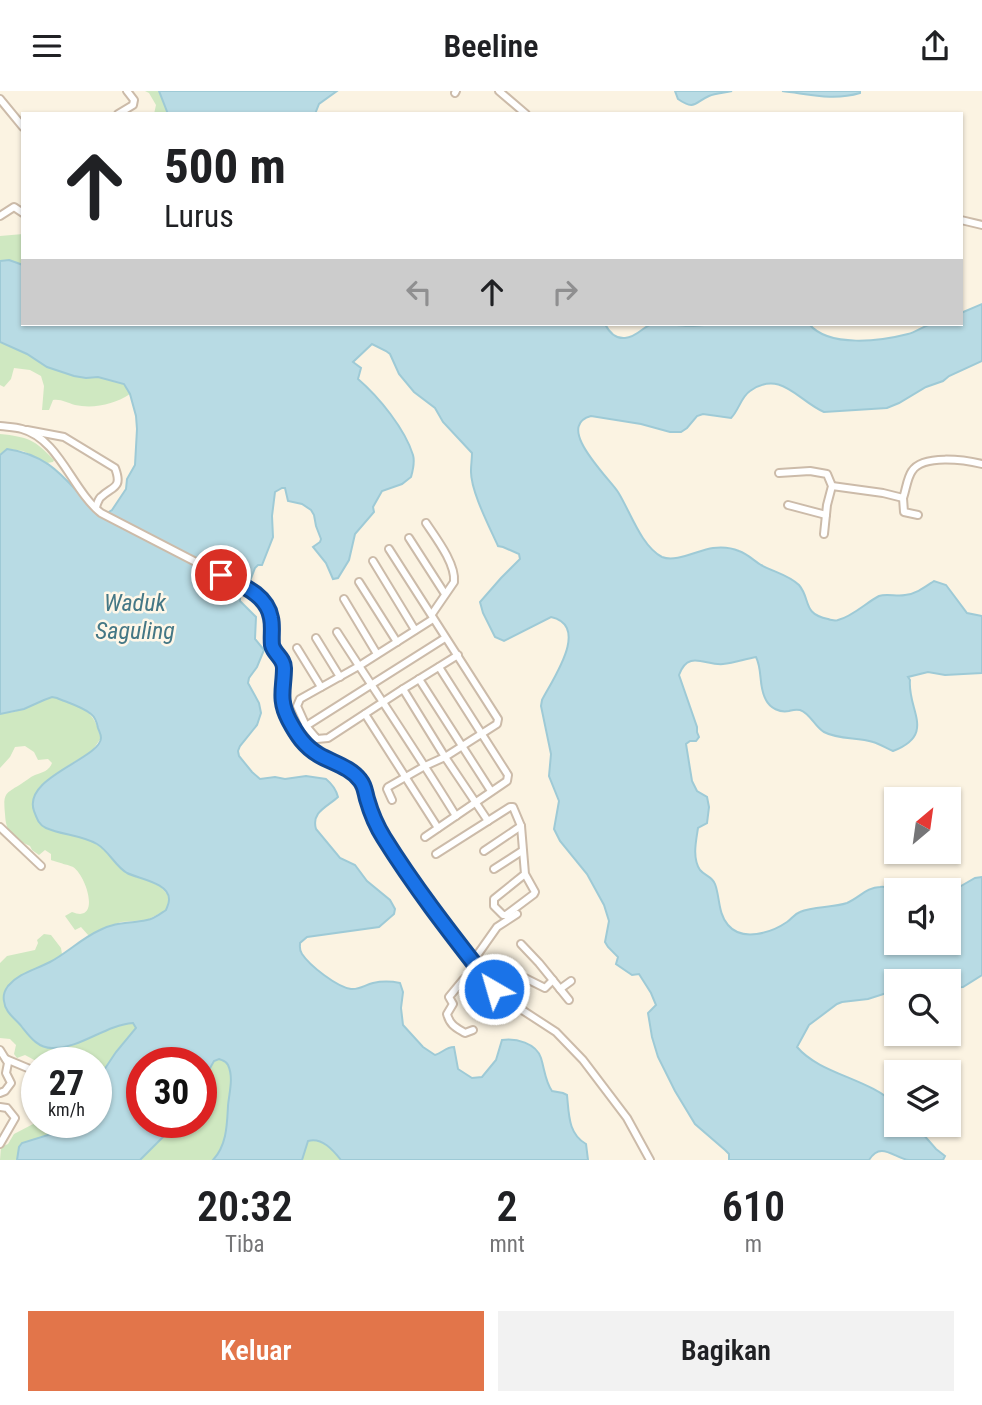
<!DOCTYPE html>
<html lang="id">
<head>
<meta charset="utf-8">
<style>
  body { margin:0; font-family:"Roboto Condensed",sans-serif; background:#f2f2f2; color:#202124; height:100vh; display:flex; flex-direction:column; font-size:26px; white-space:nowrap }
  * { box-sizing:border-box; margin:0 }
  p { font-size:23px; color:#757577 }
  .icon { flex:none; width:38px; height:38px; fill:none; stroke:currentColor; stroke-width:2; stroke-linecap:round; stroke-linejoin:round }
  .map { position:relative; height:1069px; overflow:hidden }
  .details { display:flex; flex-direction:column; background:#fff; flex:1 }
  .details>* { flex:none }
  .guide { position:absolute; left:21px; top:21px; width:942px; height:214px; border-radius:0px; box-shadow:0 2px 5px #0004; background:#fff; color:#202124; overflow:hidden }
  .needle { width:46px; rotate:29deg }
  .buttons { position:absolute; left:884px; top:696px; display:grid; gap:14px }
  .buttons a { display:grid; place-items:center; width:77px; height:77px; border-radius:0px; background:#fff; box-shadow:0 2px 5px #0004; font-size:35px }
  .speed { position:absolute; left:21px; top:956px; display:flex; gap:14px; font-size:35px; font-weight:700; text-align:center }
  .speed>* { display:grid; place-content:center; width:91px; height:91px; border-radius:50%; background:#fff; box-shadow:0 2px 5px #0004; line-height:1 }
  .speed small { font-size:18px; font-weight:400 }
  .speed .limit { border:10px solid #d22; background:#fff; color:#111 }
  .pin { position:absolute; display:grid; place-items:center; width:60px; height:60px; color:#fff; margin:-30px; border:4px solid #fff; border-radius:50%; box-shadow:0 2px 7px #0007 }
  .me { position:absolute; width:77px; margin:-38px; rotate:322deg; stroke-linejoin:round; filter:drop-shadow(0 0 5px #0008) }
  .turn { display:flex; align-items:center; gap:24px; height:147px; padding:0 28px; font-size:32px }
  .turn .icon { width:91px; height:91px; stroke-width:2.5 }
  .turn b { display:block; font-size:49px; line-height:60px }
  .lanes { display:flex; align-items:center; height:66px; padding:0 28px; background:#0003; justify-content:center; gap:35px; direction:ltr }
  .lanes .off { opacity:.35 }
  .eta { display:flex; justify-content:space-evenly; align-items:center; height:119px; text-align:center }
  .eta b { font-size:42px; font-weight:600; line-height:49px }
  .button { display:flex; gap:14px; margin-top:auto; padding:14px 28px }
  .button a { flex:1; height:80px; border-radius:0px; background:#e2754a; color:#fff; font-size:28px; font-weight:600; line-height:80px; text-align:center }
  .button a+a { background:#f2f2f2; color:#202124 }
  header { display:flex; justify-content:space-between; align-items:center; height:91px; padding:0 28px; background:#fff; font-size:32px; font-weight:600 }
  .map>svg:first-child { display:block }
  .green { fill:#cfe8c1 }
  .water { fill:#b8dbe4; stroke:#9ecad6; stroke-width:2 }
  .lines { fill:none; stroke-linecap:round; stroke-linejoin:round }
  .minor-casing { stroke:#ccbba9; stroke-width:10 }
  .minor { stroke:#fff; stroke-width:6 }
  .route-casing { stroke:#114b97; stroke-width:18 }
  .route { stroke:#1a73e8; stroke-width:12 }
  .labels { text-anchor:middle; stroke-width:5; stroke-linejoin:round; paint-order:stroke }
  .water-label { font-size:24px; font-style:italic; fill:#447785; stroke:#fff7e8 }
</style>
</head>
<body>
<header><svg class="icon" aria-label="menu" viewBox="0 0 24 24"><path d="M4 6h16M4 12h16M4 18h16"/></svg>Beeline<svg class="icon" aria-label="share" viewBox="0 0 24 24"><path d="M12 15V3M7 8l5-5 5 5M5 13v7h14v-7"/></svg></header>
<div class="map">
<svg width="982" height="1069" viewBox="0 0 982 1069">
  <rect width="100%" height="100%" fill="#fbf3e2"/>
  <!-- green -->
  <g class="green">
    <polygon points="145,0 159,0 168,23 154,23 156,14 149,2"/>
    <polygon points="23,143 23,174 9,169 0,170 0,145"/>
    <path d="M0,251l27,12 20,13 27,9 12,2 12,-2 26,8 6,10c-15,10 -36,15 -55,11 -8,-2 -13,-6 -22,-5l-4,10h-7l2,-24 -3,-10 -11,-6 -16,-2 -3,11 -7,8 -4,-2z"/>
    <path d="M0,343c28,3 34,5 54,26l-1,2 -6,1 -24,-12 -15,-2 -8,6z"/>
    <path d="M51,606h6c27,13 36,11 44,41l-9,13 -23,14 -30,23 8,40 43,12 17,11 14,18 5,3 10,5 21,6 11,12 1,5 -3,10 -19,10 -26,2 -22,8 -10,6 -8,-9 -6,3 -10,-14 7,-4c29,12 15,-36 1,-45 -1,-1 -17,-5 -22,-7v-6l-6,-4 -6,5 -7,-5 -2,-4c-17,-8 -24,-12 -25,-32 -2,-21 0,-20 16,-30 5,-3 9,-7 14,-9 8,-3 14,-4 17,-12l-4,-4 -10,1 -4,-8 -9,-6 -10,1 -5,10 -10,11v-54l14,-2z"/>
    <path d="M44,843l7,1 10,13 1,6 -11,8 -30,13 -16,16 3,21 11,11 50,22c20,-7 44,-20 65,-22l2,5 -20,24 -20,30v-20h-58l-13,-7 -8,3 -3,-4 2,-9 -6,-6 -10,-1v-75l7,-7 28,-6 3,-7 -1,-3z"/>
    <path d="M219,968c5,2 7,2 9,6 6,13 1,28 0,41 -1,18 -1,39 -15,54h-73l32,-32 5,-6h24v-38l13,-23z"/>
    <polygon points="37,1031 73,1031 64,1039 22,1052 19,1056 17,1069 0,1069 1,1056 8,1053 14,1043"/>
    <path d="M313,1048c12,3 20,12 28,21h-39l6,-19z"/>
  </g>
  <!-- water -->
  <g class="water">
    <polygon points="159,0 337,0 319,13 315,23 168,23"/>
    <path d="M675,0h57c-7,2 -16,2 -23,5 -14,6 -14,15 -31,3z"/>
    <path d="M782,0h78v2c-27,8 -51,1 -78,-2z"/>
    <path d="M9,169l14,5v59h582c4,8 10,15 20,14 13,-1 19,-13 28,-14 13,-3 25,3 38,2 9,0 17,-2 26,-2 31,-2 62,0 92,0 20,24 72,17 99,10 9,-2 16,-9 25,-10 9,-1 19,0 28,0v-11l21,-9v57l-33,15 -6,5 -17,6 -27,16 -12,5 -63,4c-26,-11 -43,-43 -74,-21 -9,6 -11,19 -19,27l-28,-4 -6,2 -10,12 -6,4h-11l-29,-8 -50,-8c-37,10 17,61 27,76 12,19 23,54 44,65 14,6 36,-7 51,-9 8,-1 19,0 26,3 9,3 15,10 22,14 13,7 28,10 38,20 12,14 3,29 29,34 2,1 9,2 10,1 14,-3 29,-18 41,-24 8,-3 18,1 26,-1 11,-1 20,-8 29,-14l12,4 21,28 15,3v57l-37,2 -17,-3 -20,5 2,3c-3,30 27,54 -17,71 -7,-3 -13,-7 -20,-9 -16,-5 -34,-2 -49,-10 -9,-5 -14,-19 -24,-22 -5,-1 -7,0 -11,1 -9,2 -19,-3 -23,-11 -8,-14 -3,-29 -10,-43 -11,2 -22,6 -33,7 -17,2 -35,-15 -44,11l18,52v5l2,5 -3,4h-6l-4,3 6,37 5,10 10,6 2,10 -2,16 -9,5c-2,13 -6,30 2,42 5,6 12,6 15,14 5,13 3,30 13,41 14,17 43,8 59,-3 5,-3 7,-8 13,-10 13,-6 32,-4 47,-9 12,-5 20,-16 33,-16 6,-1 15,2 21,4h-5v52h52l1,-50 26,-15 7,-1v98l-19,12 -14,1 -1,-6h-52v8l-28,9 -26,3 -5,2 -28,21 -12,22c24,28 72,31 99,58v20h19l21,24 9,7 -2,4c-11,0 -23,0 -34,0 -14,-1 -28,-20 -40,0h-140v-6l-4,-4 -30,-26 -20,-33 -17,-34 -6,-20 -4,-24 8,-8 -5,-12 -12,-19 -7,1 -16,-11 2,-7 -10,-10 -3,-5 4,-21 -5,-16 -17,-31 -27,-33 -6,-12 5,-28 -10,-25 2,-22 -10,-48 1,-6c10,-20 49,-74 9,-83l-47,24 -9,-4 -12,-24 -3,-11 21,-24 19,-19 -1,-5 -16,-7 -5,-1c-8,-18 -28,-56 -27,-76 0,-5 1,-11 1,-17l-29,-31 -8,-14 -21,-16 -15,-18 -9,-20 -4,-3 -14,-7 -19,18 8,6 -3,11c21,18 47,50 55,76 2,7 0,15 -2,22l-9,7 -20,7 -9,16 1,5 -19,22 -6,26 -11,18 -5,1 -7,-16 -13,-16 7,-5 1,-3 -5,-13 -2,-11 -3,-5 -9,-6 -14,-3 -3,-13h-3l-7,4 -3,24 1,21 -11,28h-4l-3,3 -5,13h-3l-7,11v9l16,16 -1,22 9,11 -7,17 -8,11 -1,5 11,20 2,10 -4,12 -17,21 -2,5 1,5 13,16 8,7 15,-2 10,2 21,-3 20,3c6,5 10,10 12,18 -11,10 -27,15 -22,32l24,29 15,7 12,16 23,19 5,9 -1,5 -15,13 -72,10 -7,6c0,5 -1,7 2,11 8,12 35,33 49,35 8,1 14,-4 22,-6 9,-2 17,-2 27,0l3,9 -2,16 2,17 20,22 12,8c7,-2 11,-8 19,-8l4,22 14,9 10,-1 14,-17 6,-20c14,-2 34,3 39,18 4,13 4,23 11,33l11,2 4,2c2,19 1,39 19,49l2,16h-247c-8,-10 -19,-23 -33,-19l-6,19h-89c14,-15 14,-36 15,-54 1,-13 6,-28 0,-41 -2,-4 -4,-4 -9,-6l-5,2 -13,23v-22h-59v60h35l-5,6 -32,32h-123l2,-13 3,-4 42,-13 9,-8h23v-40l20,-30 20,-24 -3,-5c-28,2 -53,26 -81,25 -14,0 -22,-11 -30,-21 -6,-8 -17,-14 -18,-26 -1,-5 1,-11 4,-15 11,-13 27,-16 42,-24 17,-9 32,-24 50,-32 17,-9 29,-6 47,-10 7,-1 13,-6 19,-10 1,-3 3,-6 3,-10 1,-17 -30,-21 -42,-27 -12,-7 -18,-22 -30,-29 -16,-9 -35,-9 -51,-16 -7,-3 -9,-9 -12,-17 -12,-34 66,-52 67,-73 0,-4 -2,-7 -3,-10 -1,-5 -3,-11 -7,-14 -8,-7 -25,-12 -34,-16l-5,-1 -8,3 -20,9 -24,5v-259l7,-6c50,7 61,38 95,67l10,-6 14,-21 1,-10 8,-14 2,-36 -1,-13 -6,-22 -6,-10 -26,-7 -12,1 -12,-2 -27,-9 -20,-13 -27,-12v-81z"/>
  </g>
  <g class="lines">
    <!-- minor casing -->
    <g class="minor-casing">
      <g id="minor">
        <polyline points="499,0 526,23"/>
        <polyline points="455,2 456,0"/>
        <polyline points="0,8 23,36"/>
        <polyline points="118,23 133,14 134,9 127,0"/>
        <polyline points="0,125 14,116 23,122"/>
        <polyline points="961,129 982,134"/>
        <path d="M0,335c7,1 15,1 22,3 37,10 50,61 79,84l147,76 16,13 5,6 3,14 1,27 10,12 1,6 -3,22 1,12 5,16 8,16 8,11 16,11 38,20 7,11 6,23 13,28 42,63 69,89 22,17 40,26 27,28 44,58 23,42"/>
        <path d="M27,339l37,7 51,31c8,21 -3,18 -14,29 -2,1 -5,9 -5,11"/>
        <polyline points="779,382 810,380 827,383 832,395 827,414 824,443"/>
        <polyline points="832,395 883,402 903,407 904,421 918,424"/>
        <path d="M903,407c3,-8 4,-20 9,-27 11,-17 53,-11 70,-7"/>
        <polyline points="788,414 826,424"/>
        <path d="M426,432c10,15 30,41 28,59l-22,32"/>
        <polyline points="409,447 445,503"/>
        <polyline points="389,458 498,628 497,633 445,666 425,675 388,696 387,698 392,709"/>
        <polyline points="373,470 415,539"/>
        <polyline points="359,491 397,551"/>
        <polyline points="344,508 377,563"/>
        <polyline points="433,528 359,575 300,608 297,615 306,635 317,648 328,647 403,598 458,564"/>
        <path d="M337,541c40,62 81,122 119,184"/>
        <polyline points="316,547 340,586"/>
        <polyline points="297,557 321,596"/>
        <polyline points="419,588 491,700"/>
        <polyline points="403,598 445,666 488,730"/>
        <polyline points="365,623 438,737"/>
        <polyline points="295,642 445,547"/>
        <polyline points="521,735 525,783 494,808 494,815 503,824 506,824 534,803 535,801 525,783"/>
        <polyline points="0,736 41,775"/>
        <polyline points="425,746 507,690 508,684 439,576"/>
        <polyline points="436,763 510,716 513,716 521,735 484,760"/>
        <polyline points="494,778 522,760"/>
        <polyline points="521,853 539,872 569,909"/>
        <polyline points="473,870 497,836 517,823"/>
        <polyline points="560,898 571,890"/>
        <polyline points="502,905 515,884 523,886 545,897 553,889"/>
        <path d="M473,939l-8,3c-10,-6 -15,-8 -18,-19l6,-10 -4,-7 14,-17 14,-13"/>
        <polyline points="0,959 8,972 6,982 11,992 5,1000 0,1002"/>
        <polyline points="6,968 37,981"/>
        <polyline points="0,1016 7,1017 15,1027 0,1053"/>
      </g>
    </g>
    <!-- minor -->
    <use href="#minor" class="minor"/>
  </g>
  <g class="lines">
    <!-- route casing -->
    <g class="route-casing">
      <path id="route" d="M221,484c20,10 46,19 50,43 2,9 0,18 1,27 2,9 12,13 12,23 0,20 -6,31 5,52 8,15 15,26 30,35 14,8 31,12 41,25 5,6 5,12 7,19 4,14 10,28 17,39 33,53 72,102 110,151"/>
    </g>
    <!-- route -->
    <use href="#route" class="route"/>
  </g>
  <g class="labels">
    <!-- water labels -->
    <g class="water-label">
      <text x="135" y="520">Waduk<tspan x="135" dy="28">Saguling</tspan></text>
    </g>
  </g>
</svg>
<div class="buttons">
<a><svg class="needle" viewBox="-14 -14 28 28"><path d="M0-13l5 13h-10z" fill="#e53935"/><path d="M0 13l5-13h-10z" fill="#757577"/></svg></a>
<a><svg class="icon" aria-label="sound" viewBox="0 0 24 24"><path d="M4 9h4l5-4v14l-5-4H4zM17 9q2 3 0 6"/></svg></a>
<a><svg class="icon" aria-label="search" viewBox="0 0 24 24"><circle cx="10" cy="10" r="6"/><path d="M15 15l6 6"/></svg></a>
<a><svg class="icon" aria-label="layers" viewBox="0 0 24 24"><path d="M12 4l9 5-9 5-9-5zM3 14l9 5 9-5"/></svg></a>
</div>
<div class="speed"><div>27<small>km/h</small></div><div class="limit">30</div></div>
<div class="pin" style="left:221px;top:484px;background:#d93025"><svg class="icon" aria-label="arrive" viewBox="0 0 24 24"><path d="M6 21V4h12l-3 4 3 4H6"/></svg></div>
<svg class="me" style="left:494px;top:898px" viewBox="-20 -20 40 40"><circle r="17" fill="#1a73e8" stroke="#fff" stroke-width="3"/><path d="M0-11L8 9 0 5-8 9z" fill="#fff"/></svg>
<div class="guide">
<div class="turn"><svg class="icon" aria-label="ahead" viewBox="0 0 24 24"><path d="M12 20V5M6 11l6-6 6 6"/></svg><div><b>500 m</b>Lurus</div></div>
<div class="lanes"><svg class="icon off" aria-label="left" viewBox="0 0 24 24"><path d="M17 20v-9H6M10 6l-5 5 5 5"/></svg><svg class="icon" aria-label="ahead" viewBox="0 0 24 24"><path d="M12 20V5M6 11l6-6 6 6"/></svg><svg class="icon off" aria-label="right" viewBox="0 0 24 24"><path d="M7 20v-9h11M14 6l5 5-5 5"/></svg></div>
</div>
</div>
<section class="details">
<div class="eta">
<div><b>20:32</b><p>Tiba</p></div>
<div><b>2</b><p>mnt</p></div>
<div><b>610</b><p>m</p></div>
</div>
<div class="button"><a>Keluar</a><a>Bagikan</a></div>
</section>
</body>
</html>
